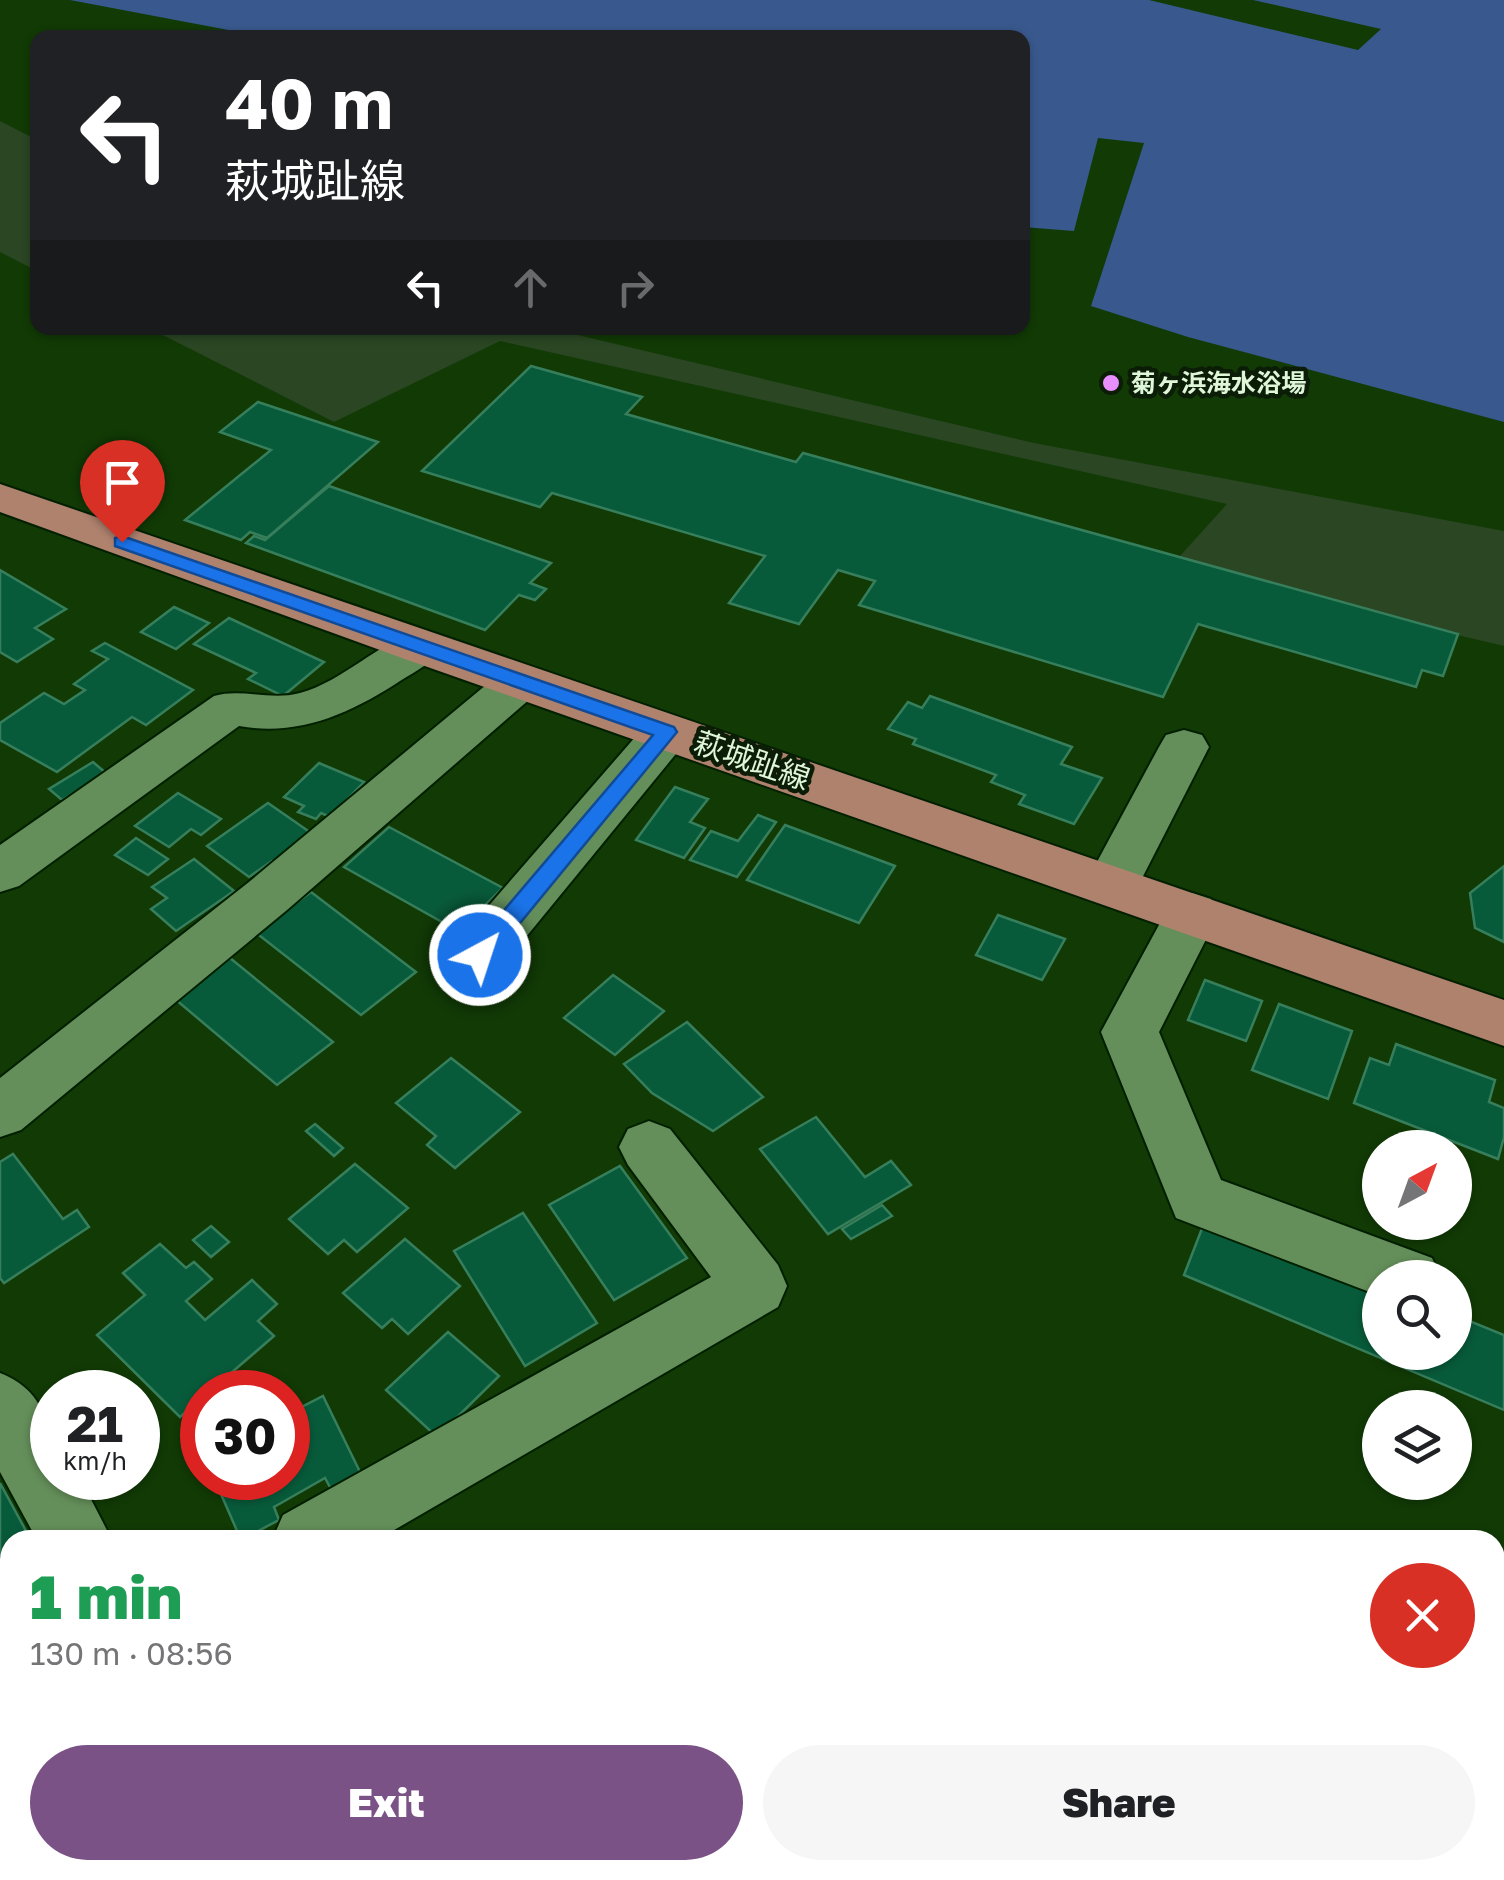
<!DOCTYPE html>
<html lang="en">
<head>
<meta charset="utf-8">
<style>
  body { margin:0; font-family:"Golos Text","Noto Sans JP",sans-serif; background:#f6f6f6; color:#202124; height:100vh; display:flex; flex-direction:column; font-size:38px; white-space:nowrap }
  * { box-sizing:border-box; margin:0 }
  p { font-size:32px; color:#757577 }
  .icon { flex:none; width:55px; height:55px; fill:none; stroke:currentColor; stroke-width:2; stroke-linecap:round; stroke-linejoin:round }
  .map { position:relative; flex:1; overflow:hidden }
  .panel { position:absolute; left:0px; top:1530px; width:1505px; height:350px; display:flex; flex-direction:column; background:#fff; border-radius:30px 30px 0 0; box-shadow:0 2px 8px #0004 }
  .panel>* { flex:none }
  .banner { position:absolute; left:30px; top:30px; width:1000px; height:305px; border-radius:20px; box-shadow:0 2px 8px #0004; background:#202124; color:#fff; overflow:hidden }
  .needle { width:65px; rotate:41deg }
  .controls { position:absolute; left:1362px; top:1130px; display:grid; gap:20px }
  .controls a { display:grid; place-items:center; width:110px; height:110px; border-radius:50%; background:#fff; box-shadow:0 2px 8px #0004; font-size:50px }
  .speed { position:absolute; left:30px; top:1370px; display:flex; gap:20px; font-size:50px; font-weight:700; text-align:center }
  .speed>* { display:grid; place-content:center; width:130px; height:130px; border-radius:50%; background:#fff; box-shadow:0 2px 8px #0004; line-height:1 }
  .speed small { font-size:25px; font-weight:400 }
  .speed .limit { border:15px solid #d22; background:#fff; color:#111 }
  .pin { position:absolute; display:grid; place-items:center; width:85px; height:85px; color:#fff; margin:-102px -42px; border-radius:50% 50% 50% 0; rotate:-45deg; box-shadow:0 0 10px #0007 }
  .pin .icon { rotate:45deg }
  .me { position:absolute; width:110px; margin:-55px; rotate:40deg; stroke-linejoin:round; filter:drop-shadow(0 0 8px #0008) }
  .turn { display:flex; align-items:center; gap:35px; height:210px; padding:0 30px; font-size:45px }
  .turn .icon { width:130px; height:130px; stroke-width:2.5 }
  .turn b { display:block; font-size:70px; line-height:85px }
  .lanes { display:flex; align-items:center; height:95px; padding:0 30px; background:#0003; justify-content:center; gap:50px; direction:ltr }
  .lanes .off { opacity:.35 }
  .round { display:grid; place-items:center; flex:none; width:105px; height:105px; border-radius:52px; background:#f6f6f6 }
  .overview { display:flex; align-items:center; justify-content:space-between; height:170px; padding:0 30px }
  h1 { font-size:60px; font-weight:800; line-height:75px; color:#1e9e55 }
  .primary-button { display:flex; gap:20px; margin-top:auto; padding:20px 30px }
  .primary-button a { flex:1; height:115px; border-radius:60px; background:#7a5286; color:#fff; font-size:40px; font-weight:800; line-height:115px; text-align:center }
  .primary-button a+a { background:#f6f6f6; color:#202124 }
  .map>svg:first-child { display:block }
  .green { fill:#2a4623 }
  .water { fill:#39598e }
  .building { fill:#085b3a; stroke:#377f5c; stroke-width:2.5 }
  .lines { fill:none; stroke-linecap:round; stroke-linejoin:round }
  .minor-casing { stroke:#021f00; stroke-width:4 }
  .major-casing { stroke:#021f00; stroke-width:4 }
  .minor { fill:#648f5a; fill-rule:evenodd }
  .major { fill:#af826e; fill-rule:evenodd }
  .route { fill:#1a73e8; stroke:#114b97; stroke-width:2.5 }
  .poi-dot { fill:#e98efe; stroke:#0b1c07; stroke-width:4 }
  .labels { text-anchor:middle; stroke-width:9; stroke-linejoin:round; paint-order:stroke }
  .far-poi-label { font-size:25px; font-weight:bold; fill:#dff6d9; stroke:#0b1c07; text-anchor:start }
  .street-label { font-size:30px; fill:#dff6d9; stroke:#0b1c07 }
</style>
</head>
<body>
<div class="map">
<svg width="1504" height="1880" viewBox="0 0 1504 1880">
  <rect width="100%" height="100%" fill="#113a05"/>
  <!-- green -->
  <g class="green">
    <polygon points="0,121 37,140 37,271 0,252"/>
    <polygon points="149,328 548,328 1034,443 1504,531 1504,646 1170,567 1227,504 500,341 334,422"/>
  </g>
  <!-- water -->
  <polygon class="water" points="70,0 1149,0 1358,50 1381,29 1253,0 1504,0 1504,422 1188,337 1091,306 1144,143 1098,138 1074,231 1023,227 1022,38 271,38"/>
  <!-- building -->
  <g class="building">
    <polygon points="531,366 642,397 626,414 796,462 803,453 1458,634 1443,676 1422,670 1416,687 1198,624 1163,697 859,605 875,581 838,570 799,624 729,603 765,556 552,493 540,507 422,471"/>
    <polygon points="258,402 378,442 267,538 250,532 241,540 185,520 271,450 220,432"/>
    <polygon points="329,486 551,563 530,583 546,589 535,600 519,595 485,630 246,543 254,536 265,540"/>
    <polygon points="0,570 66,609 35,628 53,639 17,662 0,652"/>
    <polygon points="174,607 209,623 176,649 141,632"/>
    <polygon points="229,618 324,662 283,696 248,679 256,673 194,644"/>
    <polygon points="105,643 193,690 146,725 132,717 57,772 0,740 0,723 44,693 64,704 85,690 74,684 108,659 92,651"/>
    <polygon points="930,696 1072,747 1061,764 1102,778 1074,824 1019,804 1025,795 991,782 996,775 913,744 916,739 888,729 908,702 922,708"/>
    <polygon points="93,762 106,773 62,800 49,789"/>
    <polygon points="319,763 364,782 330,817 321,813 316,819 298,812 304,806 284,797"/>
    <polygon points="675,787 708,799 690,822 705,828 684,858 636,840"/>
    <polygon points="178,793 221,819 201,835 191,829 169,847 135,826"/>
    <polygon points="268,803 314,835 276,864 272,861 249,877 207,846"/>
    <polygon points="758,815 776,822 737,877 690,860 711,831 738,841"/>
    <polygon points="785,825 895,866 859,923 747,880"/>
    <polygon points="389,827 503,888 458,931 344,867"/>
    <polygon points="136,838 168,859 148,875 115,855"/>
    <polygon points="194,859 234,891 176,931 151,909 167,898 152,887"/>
    <polygon points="1504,866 1504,942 1475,928 1470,893"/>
    <polygon points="311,892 416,972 361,1015 255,932"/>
    <polygon points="998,915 1065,939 1042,980 976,955"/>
    <polygon points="230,958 333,1042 277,1085 175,999"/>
    <polygon points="613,975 664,1011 615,1055 564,1018"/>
    <polygon points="1205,980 1262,1001 1246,1041 1188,1020"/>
    <polygon points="1279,1004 1352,1031 1328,1099 1252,1070"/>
    <polygon points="687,1022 763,1097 713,1131 652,1093 624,1064"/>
    <polygon points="1396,1044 1495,1080 1489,1102 1504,1108 1504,1137 1498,1159 1354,1103 1370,1058 1389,1065"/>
    <polygon points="451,1058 520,1112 455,1168 427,1145 436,1136 396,1103"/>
    <polygon points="816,1117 865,1177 891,1161 911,1185 828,1234 760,1149"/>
    <polygon points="315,1124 343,1148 334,1156 306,1131"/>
    <polygon points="13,1154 63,1219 77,1210 89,1227 4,1283 0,1278 0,1162"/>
    <polygon points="355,1164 408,1208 357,1252 344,1240 328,1254 289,1219"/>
    <polygon points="620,1166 687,1258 614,1300 549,1205"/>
    <polygon points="882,1205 892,1216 851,1239 842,1229"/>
    <polygon points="523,1213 597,1323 525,1366 454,1251"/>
    <polygon points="1208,1213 1380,1284 1380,1352 1455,1352 1455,1315 1504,1335 1504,1410 1184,1275"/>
    <polygon points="211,1226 229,1242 211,1257 193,1240"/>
    <polygon points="405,1239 460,1286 408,1334 392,1319 382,1328 343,1293"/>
    <polygon points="160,1244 186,1268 194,1262 212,1279 186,1301 205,1320 252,1280 277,1304 258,1321 274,1336 209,1392 202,1392 202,1398 180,1417 97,1335 145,1295 123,1273"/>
    <polygon points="448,1332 499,1376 437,1437 386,1390"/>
    <polygon points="323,1396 361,1474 332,1491 325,1478 274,1507 279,1520 241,1540 214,1478 288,1478 288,1414"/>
    <polygon points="0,1483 31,1540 10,1540 10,1697 7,1690 0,1695"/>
    <polygon points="10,1731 10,1784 0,1791 0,1738"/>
    <polygon points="10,1821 10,1868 0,1876 0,1828"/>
    <polygon points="514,1870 534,1870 541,1880 502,1880"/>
    <polygon points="612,1870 708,1870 715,1880 607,1880 605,1877"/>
  </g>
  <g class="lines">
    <!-- minor casing -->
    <g class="minor-casing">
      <g id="minor">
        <path d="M419,632l17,4 6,11c-9,16 -26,24 -42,34 -49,32 -101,56 -161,45l-220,160 -19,6v-47l214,-149c28,-8 56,5 86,-3 44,-12 76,-50 119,-61z"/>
        <polygon points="521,665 538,670 545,681 538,692 287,910 21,1130 0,1137 0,1078 249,882 504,670"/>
        <polygon points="667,715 684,720 692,732 684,744 499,970 479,976 459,970 451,955 459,940 650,720"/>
        <polygon points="1184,730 1202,735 1209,747 1138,886 1130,900 1111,906 1092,900 1084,886 1159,747 1166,735"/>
        <polygon points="1192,893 1211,899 1219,914 1159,1032 1221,1180 1432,1258 1441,1278 1380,1278 1380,1296 1176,1218 1101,1032 1173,899"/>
        <polygon points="649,1121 670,1129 778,1265 787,1286 778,1307 377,1540 272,1540 283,1515 711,1277 628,1165 619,1147 628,1129"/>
        <path d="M0,1373c48,19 52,58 52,105h28l32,62h-75l-37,-68z"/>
        <polygon points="134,1870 222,1870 218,1880 130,1880"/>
        <polygon points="224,1870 306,1870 310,1880 228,1880"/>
      </g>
    </g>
    <!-- major casing -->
    <g class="major-casing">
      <polygon id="major" points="0,484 1504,1000 1504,1046 402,658 0,512"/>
    </g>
    <!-- minor -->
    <use href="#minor" class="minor"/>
    <!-- major -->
    <use href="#major" class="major"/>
  </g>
  <!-- route -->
  <polygon class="route" points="122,536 674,727 677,732 488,962 471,962 468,955 471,949 653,735 115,546 115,538"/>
  <!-- markers -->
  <circle class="poi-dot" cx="1111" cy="383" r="10"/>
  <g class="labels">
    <!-- far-poi labels -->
    <g class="far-poi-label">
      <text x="1131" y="392">菊ヶ浜海水浴場</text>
    </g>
    <!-- street labels -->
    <g class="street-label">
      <text transform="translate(752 761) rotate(19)" y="10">萩城趾線</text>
    </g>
  </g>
</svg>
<div class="controls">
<a><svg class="needle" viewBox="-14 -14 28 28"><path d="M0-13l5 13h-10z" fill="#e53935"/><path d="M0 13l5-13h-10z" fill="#757577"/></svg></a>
<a><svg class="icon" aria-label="search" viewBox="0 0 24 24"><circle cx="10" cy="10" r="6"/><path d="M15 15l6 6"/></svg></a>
<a><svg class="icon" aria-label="layers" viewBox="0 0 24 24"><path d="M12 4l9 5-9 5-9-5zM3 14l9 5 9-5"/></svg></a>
</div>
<div class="speed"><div>21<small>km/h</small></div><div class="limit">30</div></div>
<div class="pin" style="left:122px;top:542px;background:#d93025"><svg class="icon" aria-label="arrive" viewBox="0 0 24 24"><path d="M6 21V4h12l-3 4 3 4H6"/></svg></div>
<svg class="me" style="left:480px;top:955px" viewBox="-20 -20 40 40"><circle r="17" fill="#1a73e8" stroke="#fff" stroke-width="3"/><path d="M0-11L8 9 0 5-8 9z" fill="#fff"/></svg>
<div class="banner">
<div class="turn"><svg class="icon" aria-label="left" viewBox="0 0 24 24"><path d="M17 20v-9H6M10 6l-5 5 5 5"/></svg><div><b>40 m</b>萩城趾線</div></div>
<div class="lanes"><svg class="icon" aria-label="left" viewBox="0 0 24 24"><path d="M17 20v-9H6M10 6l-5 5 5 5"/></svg><svg class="icon off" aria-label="ahead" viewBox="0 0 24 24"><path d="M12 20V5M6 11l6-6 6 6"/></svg><svg class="icon off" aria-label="right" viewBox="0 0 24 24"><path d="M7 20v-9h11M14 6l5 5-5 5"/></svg></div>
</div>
<section class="panel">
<div class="overview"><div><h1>1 min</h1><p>130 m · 08:56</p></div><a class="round" style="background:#d93025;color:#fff"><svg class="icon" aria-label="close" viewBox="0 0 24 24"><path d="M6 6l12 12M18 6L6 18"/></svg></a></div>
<div class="primary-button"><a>Exit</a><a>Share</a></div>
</section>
</div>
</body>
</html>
